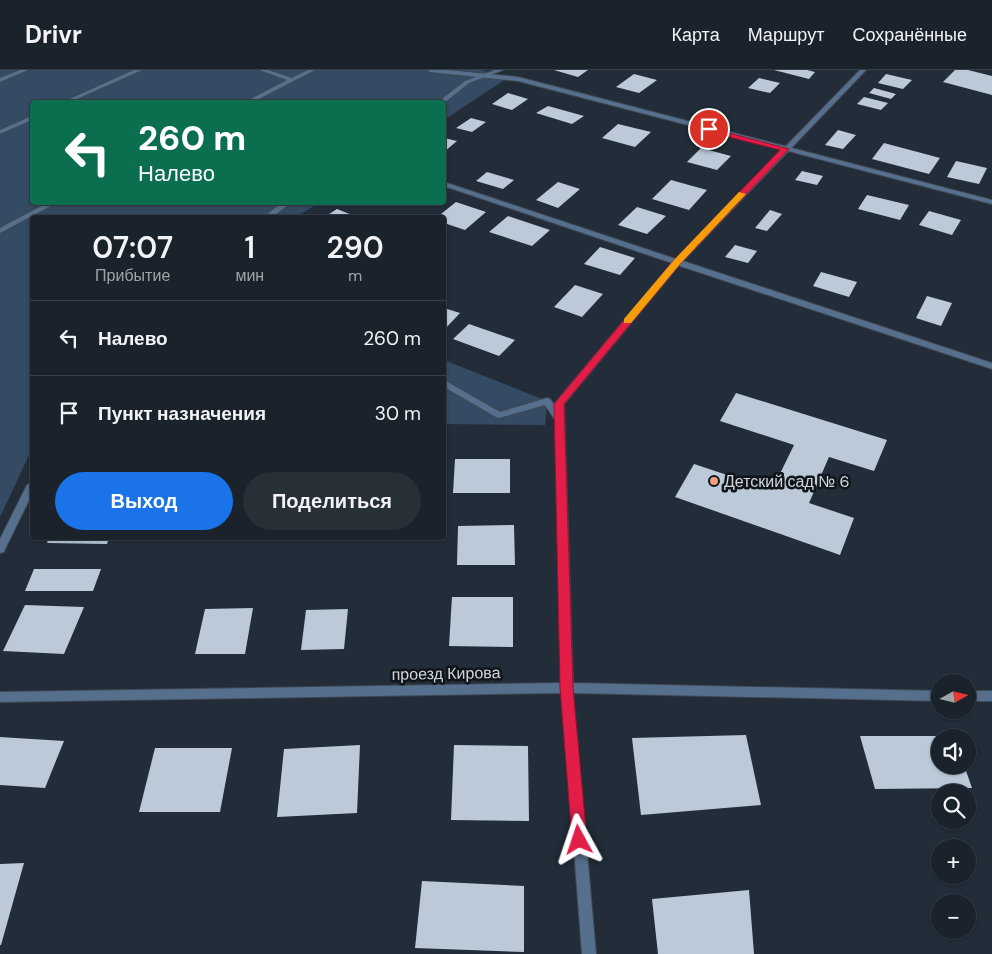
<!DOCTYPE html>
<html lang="ru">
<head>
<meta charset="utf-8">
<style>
  body { margin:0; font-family:"DM Sans",sans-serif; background:#272f37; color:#f1f3f6; height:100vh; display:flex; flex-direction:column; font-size:19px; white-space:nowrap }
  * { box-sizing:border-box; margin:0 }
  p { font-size:16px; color:#9fa4a9 }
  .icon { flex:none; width:28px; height:28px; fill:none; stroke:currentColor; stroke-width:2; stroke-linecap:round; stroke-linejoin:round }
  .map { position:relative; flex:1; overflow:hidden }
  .drawer { position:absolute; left:30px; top:145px; width:416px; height:325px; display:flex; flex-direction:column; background:#1a222b; border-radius:5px; box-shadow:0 1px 4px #0004,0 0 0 1px #383f47 }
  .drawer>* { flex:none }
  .guide { position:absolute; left:30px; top:30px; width:416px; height:105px; border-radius:5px; box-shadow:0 1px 4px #0004,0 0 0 1px #383f47; background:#0b6e4f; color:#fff; overflow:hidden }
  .needle { width:32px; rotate:82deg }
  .controls { position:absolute; left:931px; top:604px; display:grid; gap:10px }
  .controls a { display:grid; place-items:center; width:45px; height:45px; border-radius:50%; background:#1a222b; box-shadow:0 1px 4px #0004,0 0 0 1px #383f47; font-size:25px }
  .pin { position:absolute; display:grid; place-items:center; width:42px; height:42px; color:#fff; margin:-21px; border:2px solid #fff; border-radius:50%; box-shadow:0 1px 5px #0007 }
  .me { position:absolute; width:55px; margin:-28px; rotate:355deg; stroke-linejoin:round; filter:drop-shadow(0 0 4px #0008) }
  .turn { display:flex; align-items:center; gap:18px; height:105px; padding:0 25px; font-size:22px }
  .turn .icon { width:65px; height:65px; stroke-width:2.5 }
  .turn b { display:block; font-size:35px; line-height:42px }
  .eta { display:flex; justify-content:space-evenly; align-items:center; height:85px; text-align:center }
  .eta b { font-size:30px; font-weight:600; line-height:35px }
  .action { display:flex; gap:10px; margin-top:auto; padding:10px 25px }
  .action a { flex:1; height:58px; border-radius:30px; background:#1a73e8; color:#fff; font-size:20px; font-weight:600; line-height:58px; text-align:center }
  .action a+a { background:#272f37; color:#f1f3f6 }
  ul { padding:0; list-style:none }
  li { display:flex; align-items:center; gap:15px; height:75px; padding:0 25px; border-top:1px solid #383f47 }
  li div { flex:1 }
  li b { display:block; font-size:19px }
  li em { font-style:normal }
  header { display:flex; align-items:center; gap:30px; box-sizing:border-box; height:70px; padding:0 25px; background:#1a222b; border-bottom:1px solid #383f47 }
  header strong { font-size:24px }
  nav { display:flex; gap:28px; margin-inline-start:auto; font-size:18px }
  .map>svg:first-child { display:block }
  .green { fill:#354a63 }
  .building { fill:#bbc9d9 }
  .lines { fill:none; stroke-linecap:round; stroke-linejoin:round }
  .service-casing { stroke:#3e4853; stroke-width:2 }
  .minor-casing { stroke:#3e4853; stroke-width:2 }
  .service { fill:#566f8c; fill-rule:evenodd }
  .minor { fill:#566f8c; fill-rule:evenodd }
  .route { fill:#e11d48; stroke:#92132f }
  .slow { fill:#f59e0b }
  .poi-dot { fill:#f2a080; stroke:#10151a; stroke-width:2 }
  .labels { text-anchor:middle; stroke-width:5; stroke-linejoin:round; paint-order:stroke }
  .poi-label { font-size:16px; fill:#cfd6de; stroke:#10151a; text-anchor:start }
  .street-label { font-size:16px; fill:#cfd6de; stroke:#10151a }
</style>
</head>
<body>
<header>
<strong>Drivr</strong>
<nav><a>Карта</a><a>Маршрут</a><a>Сохранённые</a></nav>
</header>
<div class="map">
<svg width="992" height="884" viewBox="0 0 992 884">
  <rect width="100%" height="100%" fill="#222d39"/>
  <!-- green -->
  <g class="green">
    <polygon points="0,0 480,0 509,7 444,50 444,32 32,32 32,132 319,133 296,147 32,148 32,379 0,447"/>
    <polygon points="444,290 547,331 545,355 444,354"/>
  </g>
  <!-- building -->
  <g class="building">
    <polygon points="554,0 588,0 578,7"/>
    <polygon points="774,0 807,0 815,2 809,9"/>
    <polygon points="955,0 968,0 992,6 992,25 943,12"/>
    <polygon points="634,4 657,10 639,23 616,17"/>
    <polygon points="886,4 912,10 903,19 878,13"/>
    <polygon points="759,8 780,13 770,23 748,18"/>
    <polygon points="874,18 896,24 891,29 869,23"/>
    <polygon points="508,23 528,29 512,40 492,34"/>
    <polygon points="864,27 888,33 881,40 857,34"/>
    <polygon points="548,36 584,46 572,54 536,43"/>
    <polygon points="471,48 486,52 472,62 456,58"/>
    <polygon points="618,54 651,62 635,77 602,68"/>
    <polygon points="838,60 856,65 843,79 825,75"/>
    <polygon points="444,68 457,71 444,82"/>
    <polygon points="884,73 940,88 929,104 872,89"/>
    <polygon points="701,78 731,86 717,100 687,92"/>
    <polygon points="956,91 987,98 979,114 947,107"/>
    <polygon points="802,101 823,106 817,115 795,110"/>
    <polygon points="487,102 514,110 503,119 476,111"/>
    <polygon points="671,110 707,120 689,140 652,129"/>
    <polygon points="558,112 580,119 558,138 536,130"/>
    <polygon points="867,125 909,135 900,150 858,139"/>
    <polygon points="456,132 486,142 465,160 444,153 444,148 436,148"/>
    <polygon points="637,137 666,146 647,164 618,155"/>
    <polygon points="337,139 357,147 357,148 323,148"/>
    <polygon points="770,140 782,144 767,161 755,158"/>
    <polygon points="929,141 961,150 952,165 919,155"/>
    <polygon points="508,146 550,160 532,176 489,162"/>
    <polygon points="735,175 757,181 748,193 725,187"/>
    <polygon points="600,177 635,188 620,205 584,194"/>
    <polygon points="821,202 857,212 849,227 813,216"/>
    <polygon points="575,215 603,224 582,247 554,237"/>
    <polygon points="927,226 952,233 941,256 916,248"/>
    <polygon points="444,238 460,243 444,260"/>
    <polygon points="469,254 515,270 499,286 453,269"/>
    <polygon points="736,323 887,370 874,401 829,387 809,433 854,448 840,485 675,427 694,394 772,420 794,375 720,351"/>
    <polygon points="455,389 510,389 510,423 453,423"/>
    <polygon points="514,455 515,495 457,495 458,456"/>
    <polygon points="49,468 109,468 107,474 47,473"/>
    <polygon points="34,499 101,499 93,521 25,521"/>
    <polygon points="452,527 513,527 513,577 449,576"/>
    <polygon points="25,535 84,537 64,584 3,581"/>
    <polygon points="253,538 245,584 195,584 205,539"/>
    <polygon points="348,539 344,579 301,580 306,540"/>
    <polygon points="746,665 761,735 641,745 632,668"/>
    <polygon points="860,666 953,666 954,668 940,668 940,695 964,695 972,718 875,719"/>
    <polygon points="0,667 64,671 45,718 0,715"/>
    <polygon points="360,675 357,743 277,747 284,679"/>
    <polygon points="454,675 528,676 529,751 451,750"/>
    <polygon points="155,678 232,678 220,742 139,742"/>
    <polygon points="24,793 1,875 0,875 0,794"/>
    <polygon points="422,811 524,816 524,882 415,878"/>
    <polygon points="749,820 754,884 658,884 652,829"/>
  </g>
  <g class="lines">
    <!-- service casing -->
    <g class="service-casing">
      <g id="service">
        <polygon points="20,0 28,0 0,12 0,8"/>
        <polygon points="134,0 142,0 70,32 63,32"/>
        <polygon points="259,0 268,0 292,8 308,0 315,0 253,32 246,32 247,31 287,10"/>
        <polygon points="427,0 447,0 518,7 992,130 992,134 518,11 430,2"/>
        <polygon points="32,46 32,50 0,64 0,60"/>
        <polygon points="49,132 58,132 0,163 0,158"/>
        <polygon points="674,190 680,190 992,293 992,299 674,194"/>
      </g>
    </g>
    <!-- minor casing -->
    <g class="minor-casing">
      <g id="minor">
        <polygon points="495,0 503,0 469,13 444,33 438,32 465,11"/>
        <polygon points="860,0 866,0 680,194 564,334 573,613 940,621 940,631 573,623 596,884 582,884 562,623 0,632 0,622 561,613 555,350 545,335 499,348 496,347 444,317 444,310 500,342 547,328 550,329 555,336 556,332 672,193 444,116 444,112 676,189"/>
        <polygon points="283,132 292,132 271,148 262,148"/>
        <polygon points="32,412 32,424 5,479 4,482 0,483 0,469 27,415"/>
        <rect x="968" y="621" width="24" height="10"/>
      </g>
    </g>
    <!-- service -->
    <use href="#service" class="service"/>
    <!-- minor -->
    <use href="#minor" class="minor"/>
  </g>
  <!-- route -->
  <polygon class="route" points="706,57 789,79 680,194 564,334 573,618 587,770 585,775 579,777 574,775 572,770 560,618 554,334 674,190 780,80 706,61"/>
  <!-- slow -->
  <polygon class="slow" points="739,122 746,124 680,194 631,253 624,253 624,249 674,190"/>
  <!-- markers -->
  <circle class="poi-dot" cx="714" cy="411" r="5"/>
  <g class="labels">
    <!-- poi labels -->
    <g class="poi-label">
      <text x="724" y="417">Детский сад № 6</text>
    </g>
    <!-- street labels -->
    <g class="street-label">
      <text transform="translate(446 603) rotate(-1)" y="6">проезд Кирова</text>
    </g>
  </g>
</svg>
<div class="controls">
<a><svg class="needle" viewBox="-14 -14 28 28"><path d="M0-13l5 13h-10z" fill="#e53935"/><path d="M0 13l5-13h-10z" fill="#9fa4a9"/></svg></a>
<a><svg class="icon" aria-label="sound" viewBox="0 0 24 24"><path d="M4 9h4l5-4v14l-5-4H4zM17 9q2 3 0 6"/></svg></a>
<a><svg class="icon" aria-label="search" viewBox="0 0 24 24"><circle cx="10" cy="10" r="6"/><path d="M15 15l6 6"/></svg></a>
<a>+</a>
<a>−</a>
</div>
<div class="pin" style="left:709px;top:59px;background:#d93025"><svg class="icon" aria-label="arrive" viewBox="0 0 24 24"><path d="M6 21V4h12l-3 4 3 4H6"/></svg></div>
<svg class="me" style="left:579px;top:770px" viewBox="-20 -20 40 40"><path d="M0-17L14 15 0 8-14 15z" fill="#e11d48" stroke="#fff" stroke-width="4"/></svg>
<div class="guide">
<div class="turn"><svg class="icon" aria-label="left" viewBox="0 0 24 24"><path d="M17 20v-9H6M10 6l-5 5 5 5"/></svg><div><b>260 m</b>Налево</div></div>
</div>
<section class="drawer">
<div class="eta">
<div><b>07:07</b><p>Прибытие</p></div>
<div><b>1</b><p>мин</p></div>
<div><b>290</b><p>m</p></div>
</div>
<ul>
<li><svg class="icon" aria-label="left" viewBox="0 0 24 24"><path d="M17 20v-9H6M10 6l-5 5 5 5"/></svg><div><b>Налево</b></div><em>260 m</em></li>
<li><svg class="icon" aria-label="arrive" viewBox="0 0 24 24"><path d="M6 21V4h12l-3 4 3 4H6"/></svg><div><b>Пункт назначения</b></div><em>30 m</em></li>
</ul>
<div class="action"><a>Выход</a><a>Поделиться</a></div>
</section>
</div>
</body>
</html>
